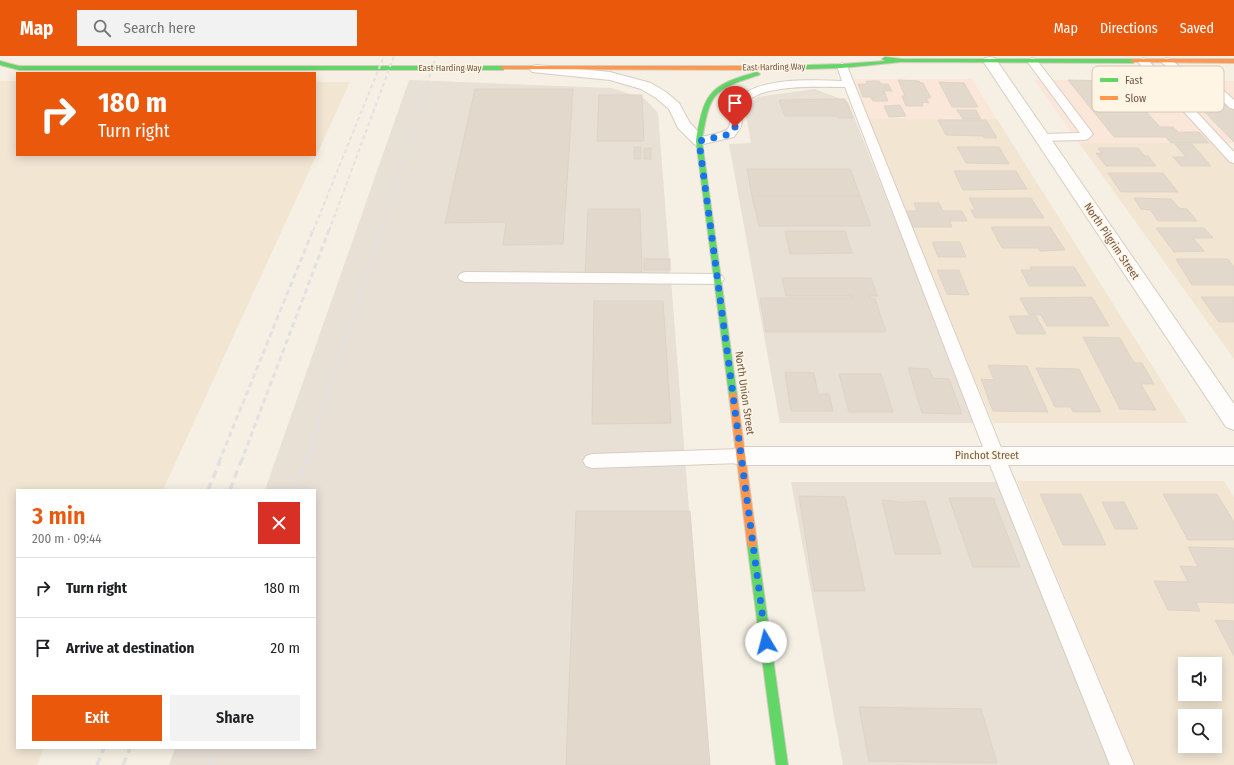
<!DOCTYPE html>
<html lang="en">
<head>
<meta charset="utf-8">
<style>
  body { margin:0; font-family:"Fira Sans Condensed",sans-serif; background:#f2f2f2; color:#202124; height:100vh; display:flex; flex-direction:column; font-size:15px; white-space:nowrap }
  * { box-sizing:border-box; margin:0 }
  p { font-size:13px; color:#757577 }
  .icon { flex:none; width:22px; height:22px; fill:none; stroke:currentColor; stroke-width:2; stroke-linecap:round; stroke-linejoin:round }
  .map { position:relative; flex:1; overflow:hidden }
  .panel { position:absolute; left:16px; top:433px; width:300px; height:260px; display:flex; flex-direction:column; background:#fff; border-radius:0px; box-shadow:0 2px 10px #0003 }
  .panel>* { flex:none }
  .guide { position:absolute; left:16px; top:16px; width:300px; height:84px; border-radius:0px; box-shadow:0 2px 10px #0003; background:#ea580c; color:#fff; overflow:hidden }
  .tools { position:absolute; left:1178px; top:601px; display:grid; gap:8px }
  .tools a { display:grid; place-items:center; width:44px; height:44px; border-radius:0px; background:#fff; box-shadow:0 2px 10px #0003; font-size:20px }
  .pin { position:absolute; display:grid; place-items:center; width:34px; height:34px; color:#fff; margin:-41px -17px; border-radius:50% 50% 50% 0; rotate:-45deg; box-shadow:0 0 4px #0007 }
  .pin .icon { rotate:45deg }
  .me { position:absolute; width:44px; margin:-22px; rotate:352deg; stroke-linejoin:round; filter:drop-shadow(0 0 3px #0008) }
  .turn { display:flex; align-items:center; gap:14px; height:84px; padding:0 16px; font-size:18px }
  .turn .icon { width:52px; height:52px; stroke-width:2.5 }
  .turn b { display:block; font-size:28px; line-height:34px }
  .round { display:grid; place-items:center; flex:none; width:42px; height:42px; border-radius:0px; background:#f2f2f2 }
  .summary { display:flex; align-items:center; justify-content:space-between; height:68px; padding:0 16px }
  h1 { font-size:24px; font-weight:600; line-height:30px; color:#ea580c }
  .button { display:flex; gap:8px; margin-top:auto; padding:8px 16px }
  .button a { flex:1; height:46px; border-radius:0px; background:#ea580c; color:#fff; font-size:16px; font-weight:600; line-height:46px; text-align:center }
  .button a+a { background:#f2f2f2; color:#202124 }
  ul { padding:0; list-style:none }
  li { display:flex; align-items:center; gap:12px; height:60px; padding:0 16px; border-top:1px solid #e0e0e0 }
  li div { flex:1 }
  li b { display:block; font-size:15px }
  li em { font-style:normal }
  header { display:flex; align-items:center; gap:24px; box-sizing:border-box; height:56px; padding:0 20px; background:#ea580c; color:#fff }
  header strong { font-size:19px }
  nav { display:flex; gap:22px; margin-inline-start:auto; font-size:14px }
  .search { width:280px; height:36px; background:#f2f2f2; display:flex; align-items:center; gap:10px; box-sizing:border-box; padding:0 14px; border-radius:0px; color:#757577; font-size:15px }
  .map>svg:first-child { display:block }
  .residential { fill:#f2e6d3; fill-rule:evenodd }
  .commercial { fill:#fbe7d9 }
  .industrial { fill:#e8dfd5 }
  .building { fill:#e2d8cc; stroke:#dfd3c6 }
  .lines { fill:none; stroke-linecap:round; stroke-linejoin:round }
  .lane-casing { stroke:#d7cdc3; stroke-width:2 }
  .street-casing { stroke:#d7cdc3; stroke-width:2 }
  .fast-casing { stroke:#d6ccc1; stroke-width:2 }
  .slow-casing { stroke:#d6ccc1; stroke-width:2 }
  .lane { fill:#fefdfb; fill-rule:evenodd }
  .street { fill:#fefdfb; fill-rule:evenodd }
  .fast { fill:#63d668; fill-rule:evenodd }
  .slow { fill:#ff974d; fill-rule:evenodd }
  .rail-far2 { stroke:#e3e0e3; stroke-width:2; stroke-dasharray:4 3; stroke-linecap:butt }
  .rail-far1 { stroke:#e3e0e3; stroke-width:3; stroke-dasharray:5.5 3.5; stroke-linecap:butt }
  .rail { stroke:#e3e0e3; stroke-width:3.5; stroke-dasharray:8 5; stroke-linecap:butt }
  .route { stroke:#1a73e8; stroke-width:7; stroke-dasharray:0 12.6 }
  .labels { text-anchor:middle; stroke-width:3; stroke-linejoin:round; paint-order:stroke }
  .far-street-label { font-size:9px; fill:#735745; stroke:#fff5e4 }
  .street-label { font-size:11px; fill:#735745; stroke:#fff5e4 }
  .key { fill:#fff5e4; stroke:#d5c6b4; stroke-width:1 }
  .key-label { font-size:11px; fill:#735745 }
</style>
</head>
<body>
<header>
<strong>Map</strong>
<div class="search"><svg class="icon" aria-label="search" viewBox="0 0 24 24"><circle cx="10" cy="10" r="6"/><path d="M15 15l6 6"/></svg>Search here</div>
<nav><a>Map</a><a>Directions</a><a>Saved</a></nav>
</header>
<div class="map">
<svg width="1234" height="709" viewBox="0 0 1234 709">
  <rect width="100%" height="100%" fill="#f6f0e4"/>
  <!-- residential -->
  <g class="residential">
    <polygon points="0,25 17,25 17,99 315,99 315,26 350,26 163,434 17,434 17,692 44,692 37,709 0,709"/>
    <polygon points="867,63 997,63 1188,367 993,367"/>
    <polygon points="1079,87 1214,87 1234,108 1234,303"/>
    <path d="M1017,425h207l10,16v268h-99zM1185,608h30v30h-30zM1185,660h30v30h-30z"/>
  </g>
  <!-- commercial -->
  <g class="commercial">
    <polygon points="850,23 972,23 997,63 867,63"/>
    <polygon points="1034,24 1155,24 1214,87 1079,87"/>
    <polygon points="1165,24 1234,25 1234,87 1225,87"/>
  </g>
  <!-- industrial -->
  <g class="industrial">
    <polygon points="409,24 612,32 645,43 658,57 709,709 169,709 175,692 315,692 315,434 265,434"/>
    <polygon points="815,33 848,46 976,367 780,367 729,88 751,87 745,55 757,41"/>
    <polygon points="791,426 999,426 1112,709 843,709"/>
  </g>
  <!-- building -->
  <g class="building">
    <polygon points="898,24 919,25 921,27 923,27 931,42 926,42 929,47 922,46 923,50 906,50 902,40 905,40"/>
    <polygon points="1068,24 1119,25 1160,71 1173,71 1178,76 1199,76 1209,87 1171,87 1166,81 1114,81"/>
    <polygon points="866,25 879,25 881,28 888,28 892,35 884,35 888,45 873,45 871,41 863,41 858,28 867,28"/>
    <polygon points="939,26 964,27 978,51 952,51"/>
    <polygon points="475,33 573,33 563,188 503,189 506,166 445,167"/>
    <polygon points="1206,33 1214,36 1234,55 1234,86 1183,34"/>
    <polygon points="599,39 642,39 644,85 597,85"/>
    <polygon points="845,43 853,62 838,62 837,60 785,60 779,44"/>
    <polygon points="900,49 906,60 889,61 884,50"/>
    <polygon points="957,54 976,54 981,63 963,63"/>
    <polygon points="938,64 986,64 997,82 984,82 983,80 946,79"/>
    <polygon points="1175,88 1192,88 1211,110 1181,110 1173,101 1186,101"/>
    <rect x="634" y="91" width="7" height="12"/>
    <polygon points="957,91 999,91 1009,108 966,107"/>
    <rect x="644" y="92" width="7" height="11"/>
    <polygon points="1098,92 1138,92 1145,100 1148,100 1156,110 1106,110 1096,97 1102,98"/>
    <polygon points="747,113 850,113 860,140 752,140"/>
    <polygon points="954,115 1016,115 1027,133 963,134"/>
    <polygon points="1108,117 1163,117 1178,136 1121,136"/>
    <polygon points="752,140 860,140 871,170 759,170"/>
    <polygon points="969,142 1031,142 1044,162 975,162 971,154 975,154"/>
    <polygon points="1134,142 1171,143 1179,152 1187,153 1197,165 1158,165 1150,154 1141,153"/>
    <polygon points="914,147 939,147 943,155 962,155 967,165 950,165 952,171 913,171 906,155 917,155"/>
    <polygon points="588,153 640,153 642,219 585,219"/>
    <polygon points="991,171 1050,171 1065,194 1040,195 1038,192 1002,192"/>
    <polygon points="1156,172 1204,172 1213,182 1193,182 1204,195 1174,196"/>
    <polygon points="785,175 845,175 852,197 790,198"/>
    <polygon points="932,186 960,186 966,201 938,201"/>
    <rect x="644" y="203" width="26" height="11"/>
    <polygon points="1176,203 1228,203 1234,211 1234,229 1192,229"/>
    <polygon points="1030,211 1074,211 1086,230 1029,230 1021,214 1031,214"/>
    <polygon points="937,214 959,214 969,239 947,238"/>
    <polygon points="782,222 871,222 877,240 869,240 870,242 875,243 886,276 766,276 760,242 853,242 852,240 786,240"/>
    <polygon points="1092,241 1109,270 1047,270 1041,259 1029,259 1020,242"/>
    <polygon points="1201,241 1234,241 1234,266 1219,266"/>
    <polygon points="594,245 663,245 671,367 592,368"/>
    <polygon points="1009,260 1036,260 1046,278 1017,278"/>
    <polygon points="1083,281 1120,282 1134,307 1142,307 1154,328 1141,328 1156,354 1120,353"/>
    <polygon points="988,309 1027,310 1048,356 993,355 981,323 994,324"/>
    <polygon points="908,312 929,313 933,322 949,323 962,358 922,357"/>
    <polygon points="1036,312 1079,313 1101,356 1073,356 1071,351 1055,351"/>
    <polygon points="785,316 814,317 818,338 829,338 833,355 791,355"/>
    <polygon points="839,318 881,318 893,356 849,356"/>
    <polygon points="1040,438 1081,438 1106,489 1063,489"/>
    <polygon points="1163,438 1217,438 1234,466 1234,484 1188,484"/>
    <polygon points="799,440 845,441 865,535 814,535"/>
    <polygon points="949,442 993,442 1020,511 973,511"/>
    <polygon points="882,444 902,446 925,445 941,498 895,498"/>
    <polygon points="1102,446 1124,446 1138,473 1115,473"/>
    <polygon points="576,455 690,455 710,709 566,709"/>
    <polygon points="1188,491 1234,492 1234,547 1196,546 1200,555 1168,554 1154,525 1188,526 1180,510 1198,511"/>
    <polygon points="1215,564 1234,565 1234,600"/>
    <polygon points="859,651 981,653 997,707 869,705"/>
  </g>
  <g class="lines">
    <!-- lane casing -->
    <g class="lane-casing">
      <g id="lane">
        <polygon points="1032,2 1036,3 1091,75 1093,78 1088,83 1084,84 1039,85 1037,82 1039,79 1043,78 1080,77 1027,5"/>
        <polygon points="1143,2 1147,3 1234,96 1234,107 1230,106 1139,7 1138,5"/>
        <polygon points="1166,2 1170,3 1200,26 1222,33 1234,44 1234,53 1230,52 1214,37 1192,30 1162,7 1161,5"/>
        <path d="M842,7l5,3 157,389 130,310h-24l-124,-310 -141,-368c-23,0 -87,-4 -100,18 -4,6 -2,15 -4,21 -1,4 -5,7 -7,11l-35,8 -4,-1 -2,-3 2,-3c8,-2 31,-4 34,-11 1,-2 1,-6 2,-9 0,-6 1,-13 5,-17 21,-25 77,-21 106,-20l-5,-15z"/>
        <polygon points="465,216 717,218 722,220 724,223 722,226 717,228 465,226 460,224 458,221 460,218"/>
        <polygon points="741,393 747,395 750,400 747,405 741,407 592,412 586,410 583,405 586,400 592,398"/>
      </g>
    </g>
    <!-- street casing -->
    <g class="street-casing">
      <g id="street">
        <polygon points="990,1 995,2 1234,348 1234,374 1226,371 983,5 985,2"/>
        <polygon points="537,9 610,16 651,27 666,36 679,47 690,67 707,85 704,88 699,90 694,88 678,72 669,53 656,42 641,33 610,24 532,16 530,13 532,10"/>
        <polygon points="741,391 1234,391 1234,409 741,409 733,407 729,400 733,393"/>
      </g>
    </g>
    <!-- fast casing -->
    <g class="fast-casing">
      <g id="fast">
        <polygon points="885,1 902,3 1133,3 1136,5 1133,7 901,6 842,12 774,14 771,12 774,10 842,8 885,5 882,3"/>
        <polygon points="0,5 19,10 503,10 506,12 503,14 19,14 0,9"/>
        <path d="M757,16l3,2 -1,1c-47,15 -49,18 -57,66l35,254 -4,3 -4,-3 -33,-254c8,-48 13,-56 61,-69z"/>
        <polygon points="752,482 756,484 757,487 788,709 776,709 747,487 748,484"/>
      </g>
    </g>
    <!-- slow casing -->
    <g class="slow-casing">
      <g id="slow">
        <polygon points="1133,3 1234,3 1234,7 1131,6 1131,4"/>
        <polygon points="503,10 774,10 777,12 774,14 501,13 500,12"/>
        <polygon points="733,336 737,339 757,487 756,490 752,492 748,490 747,487 729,339"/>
      </g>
    </g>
    <!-- lane -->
    <use href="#lane" class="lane"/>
    <!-- street -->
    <use href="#street" class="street"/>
    <!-- fast -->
    <use href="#fast" class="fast"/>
    <!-- slow -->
    <use href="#slow" class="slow"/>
    <!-- rail-far2 -->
    <g class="rail-far2">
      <polyline points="313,175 384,0"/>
      <polyline points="329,175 394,0"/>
      <polyline points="380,175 436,0"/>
    </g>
    <!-- rail-far1 -->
    <g class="rail-far1">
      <polyline points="219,406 313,174"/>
      <polyline points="241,406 329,174"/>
      <polyline points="306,406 380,174"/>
    </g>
    <!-- rail -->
    <g class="rail">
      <polyline points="208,434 220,405"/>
      <polyline points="230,434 241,405"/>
      <polyline points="297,434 306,405"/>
      <polyline points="97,709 104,692"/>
      <polyline points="123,709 130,692"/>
      <polyline points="210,709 215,692"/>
    </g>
  </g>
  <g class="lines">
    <!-- route -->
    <polyline class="route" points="735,71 730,78 699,85 766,586"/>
  </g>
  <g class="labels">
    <!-- far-street labels -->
    <g class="far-street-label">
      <text transform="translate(774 11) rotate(-1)" y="3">East Harding Way</text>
      <text x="450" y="15">East Harding Way</text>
    </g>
    <!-- street labels -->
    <g class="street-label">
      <text transform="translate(1112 185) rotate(56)" y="4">North Pilgrim Street</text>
      <text transform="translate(745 337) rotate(82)" y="4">North Union Street</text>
      <text x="987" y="403">Pinchot Street</text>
    </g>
  </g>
  <!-- legend -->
  <rect x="1092" y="10" width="132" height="46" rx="6" class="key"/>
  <rect x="1100" y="22" width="18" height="4" fill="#63d668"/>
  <rect x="1100" y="40" width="18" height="4" fill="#ff974d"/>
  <g class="key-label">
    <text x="1125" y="28">Fast</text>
    <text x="1125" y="46">Slow</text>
  </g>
</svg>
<div class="tools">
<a><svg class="icon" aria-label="sound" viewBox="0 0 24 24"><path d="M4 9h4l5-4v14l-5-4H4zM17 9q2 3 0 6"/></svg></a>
<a><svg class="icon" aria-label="search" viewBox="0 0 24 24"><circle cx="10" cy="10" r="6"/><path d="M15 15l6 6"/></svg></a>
</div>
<div class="pin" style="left:735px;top:71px;background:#d93025"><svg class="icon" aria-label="arrive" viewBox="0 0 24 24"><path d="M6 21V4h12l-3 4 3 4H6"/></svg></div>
<svg class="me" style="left:766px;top:586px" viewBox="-20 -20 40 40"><circle r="19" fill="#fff"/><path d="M0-13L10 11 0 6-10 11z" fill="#1a73e8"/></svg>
<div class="guide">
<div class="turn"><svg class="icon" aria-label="right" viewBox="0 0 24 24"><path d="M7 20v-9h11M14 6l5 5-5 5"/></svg><div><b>180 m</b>Turn right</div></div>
</div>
<section class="panel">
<div class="summary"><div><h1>3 min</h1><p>200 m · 09:44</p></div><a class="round" style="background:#d93025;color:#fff"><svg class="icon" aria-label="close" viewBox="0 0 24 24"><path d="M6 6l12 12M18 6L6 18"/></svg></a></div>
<ul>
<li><svg class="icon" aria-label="right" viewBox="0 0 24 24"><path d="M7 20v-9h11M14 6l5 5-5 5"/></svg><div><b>Turn right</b></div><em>180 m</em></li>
<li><svg class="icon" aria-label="arrive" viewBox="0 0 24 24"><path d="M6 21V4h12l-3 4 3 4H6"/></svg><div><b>Arrive at destination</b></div><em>20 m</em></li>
</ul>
<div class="button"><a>Exit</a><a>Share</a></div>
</section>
</div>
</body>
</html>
